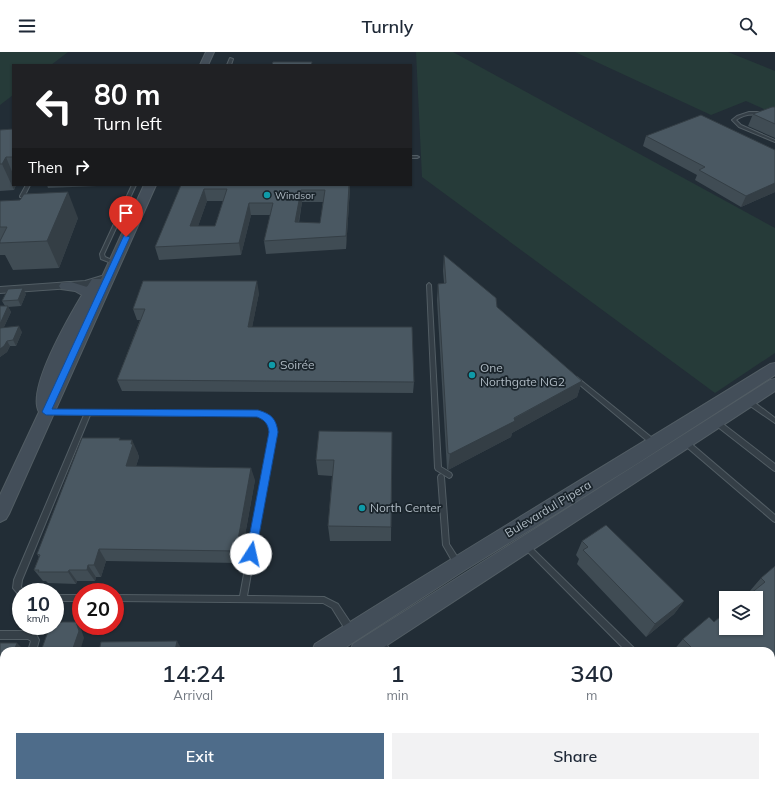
<!DOCTYPE html>
<html lang="en">
<head>
<meta charset="utf-8">
<style>
  body { margin:0; font-family:Mulish,sans-serif; background:#f2f2f3; color:#1f2937; height:100vh; display:flex; flex-direction:column; font-size:15px; white-space:nowrap }
  * { box-sizing:border-box; margin:0 }
  p { font-size:13px; color:#747a83 }
  .icon { flex:none; width:22px; height:22px; fill:none; stroke:currentColor; stroke-width:2; stroke-linecap:round; stroke-linejoin:round }
  .map { position:relative; flex:1; overflow:hidden }
  .sheet { position:absolute; left:0px; top:595px; width:775px; height:140px; display:flex; flex-direction:column; background:#fff; border-radius:12px 12px 0 0; box-shadow:0 1px 3px #0004 }
  .sheet>* { flex:none }
  .guide { position:absolute; left:12px; top:12px; width:400px; height:122px; border-radius:0px; box-shadow:0 1px 3px #0004; background:#202124; color:#fff; overflow:hidden }
  .fabs { position:absolute; left:719px; top:539px; display:grid; gap:8px }
  .fabs a { display:grid; place-items:center; width:44px; height:44px; border-radius:0px; background:#fff; box-shadow:0 1px 3px #0004; font-size:20px }
  .speed { position:absolute; left:12px; top:531px; display:flex; gap:8px; font-size:20px; font-weight:700; text-align:center }
  .speed>* { display:grid; place-content:center; width:52px; height:52px; border-radius:50%; background:#fff; box-shadow:0 1px 3px #0004; line-height:1 }
  .speed small { font-size:10px; font-weight:400 }
  .speed .limit { border:6px solid #d22; background:#fff; color:#111 }
  .pin { position:absolute; display:grid; place-items:center; width:34px; height:34px; color:#fff; margin:-41px -17px; border-radius:50% 50% 50% 0; rotate:-45deg; box-shadow:0 0 4px #0007 }
  .pin .icon { rotate:45deg }
  .me { position:absolute; width:44px; margin:-22px; rotate:10deg; stroke-linejoin:round; filter:drop-shadow(0 0 3px #0008) }
  .turn { display:flex; align-items:center; gap:14px; height:84px; padding:0 16px; font-size:18px }
  .turn .icon { width:52px; height:52px; stroke-width:2.5 }
  .turn b { display:block; font-size:28px; line-height:34px }
  .then { display:flex; align-items:center; height:38px; padding:0 16px; background:#0003; gap:8px; font-size:15px }
  .eta { display:flex; justify-content:space-evenly; align-items:center; height:68px; text-align:center }
  .eta b { font-size:24px; font-weight:600; line-height:28px }
  .action { display:flex; gap:8px; margin-top:auto; padding:8px 16px }
  .action a { flex:1; height:46px; border-radius:0px; background:#4e6c8a; color:#fff; font-size:16px; font-weight:600; line-height:46px; text-align:center }
  .action a+a { background:#f2f2f3; color:#1f2937 }
  header { display:flex; justify-content:space-between; align-items:center; height:52px; padding:0 16px; background:#fff; font-size:18px; font-weight:600 }
  .map>svg:first-child { display:block }
  .green { fill:#263b39 }
  .lines { fill:none; stroke-linecap:round; stroke-linejoin:round }
  .service-casing { stroke:#525d64; stroke-width:2 }
  .minor-casing { stroke:#525d64; stroke-width:2 }
  .secondary-casing { stroke:#525d64; stroke-width:2 }
  .service { fill:#353f47; fill-rule:evenodd }
  .minor { fill:#353f47; fill-rule:evenodd }
  .secondary { fill:#434e59; fill-rule:evenodd }
  .wall { fill:#404c54; fill-rule:evenodd }
  .shaded-wall { fill:#343e45 }
  .building { fill:#4a5862; stroke:#343e45; fill-rule:evenodd }
  .route { fill:#1a73e8; stroke:#114b97 }
  .culture-dot { fill:#0f9aa8; stroke:#1a242b; stroke-width:1.5 }
  .labels { text-anchor:middle; stroke-width:3.5; stroke-linejoin:round; paint-order:stroke }
  .far-poi-label { font-size:10px; fill:#afbac3; stroke:#1a242b; text-anchor:start }
  .poi-label { font-size:12px; fill:#afbac3; stroke:#1a242b; text-anchor:start }
  .street-label { font-size:12px; fill:#afbac3; stroke:#1a242b }
</style>
</head>
<body>
<header><svg class="icon" aria-label="menu" viewBox="0 0 24 24"><path d="M4 6h16M4 12h16M4 18h16"/></svg>Turnly<svg class="icon" aria-label="search" viewBox="0 0 24 24"><circle cx="10" cy="10" r="6"/><path d="M15 15l6 6"/></svg></header>
<div class="map">
<svg width="775" height="735" viewBox="0 0 775 735">
  <rect width="100%" height="100%" fill="#222d36"/>
  <!-- green -->
  <g class="green">
    <polygon points="0,0 68,0 51,13 13,13 13,43 0,53"/>
    <polygon points="416,0 453,0 775,176 775,301 715,341 422,125"/>
    <polygon points="575,0 728,0 775,19 775,62 746,49 711,63"/>
  </g>
  <g class="lines">
    <!-- service casing -->
    <g class="service-casing">
      <g id="service">
        <polygon points="230,6 233,7 231,13 227,13"/>
        <path d="M749,60h10l16,5v2c-14,-4 -26,-8 -39,1l5,5 34,15v2l-36,-15 -7,-7 5,-4z"/>
        <polygon points="411,104 417,104 419,105 417,106 411,106"/>
        <polygon points="26,133 30,133 24,145 20,145 20,144"/>
        <polygon points="132,133 136,133 104,202 105,205 116,210 116,212 114,212 101,207 100,202"/>
        <polygon points="429,231 431,233 441,415 451,421 452,423 451,425 449,426 436,418 435,416 427,233"/>
        <polygon points="576,325 578,326 656,389 657,391 656,393 652,393 574,328 573,327 574,326"/>
        <polygon points="746,347 750,347 775,366 775,371 746,351 745,349"/>
        <path d="M46,358h42l170,2c11,3 16,8 18,20l-29,164 77,1 14,7 16,24 1,3 -1,3 -3,1 -3,-1 -16,-26 -9,-5 -208,-2v-6l125,1 30,-164c-1,-9 -4,-13 -12,-16l-168,-1 -68,165 -1,7 4,5h-4v3l-3,-1 -5,-6 1,-8 70,-165 -36,-1h-2l-1,-2z"/>
        <polygon points="714,368 718,368 775,412 775,419 773,418 714,372 713,370"/>
        <polygon points="683,388 687,388 775,463 775,470 773,469 683,392 682,390"/>
        <polygon points="441,422 443,423 444,425 449,492 462,512 461,514 458,515 455,514 443,493 438,425 439,423"/>
        <polygon points="526,491 528,492 634,596 635,599 626,599 524,496 523,494 524,492"/>
        <rect x="55" y="543" width="26" height="6"/>
        <polygon points="0,579 29,579 36,582 39,588 36,599 28,599 31,589 28,587 0,587"/>
        <polygon points="379,585 382,586 391,599 382,599 375,589 376,586"/>
        <polygon points="775,662 775,672 771,674 771,664"/>
        <polygon points="4,672 4,688 3,690 0,691 0,676 1,673"/>
        <polygon points="484,731 493,731 495,735 486,735"/>
        <polygon points="758,731 768,731 770,735 760,735"/>
      </g>
    </g>
    <!-- minor casing -->
    <g class="minor-casing">
      <polygon id="minor" points="105,223 110,226 108,228 86,235 0,241 0,235 85,229"/>
    </g>
    <!-- secondary casing -->
    <g class="secondary-casing">
      <g id="secondary">
        <polygon points="206,0 214,0 208,13 200,13"/>
        <path d="M144,133h12l-147,329 -3,5 -6,3v-27l39,-83c-13,-23 30,-95 43,-117l-7,-4 -14,-2 -2,-3 2,-3 10,-1 16,5 5,-8h9z"/>
        <path d="M775,311v12l-140,90 -170,105 -125,81h-28l3,-7c150,-95 303,-186 455,-280z"/>
        <polygon points="775,327 775,339 378,599 350,599 353,592 770,328"/>
        <polygon points="97,731 126,731 124,735 95,735"/>
        <polygon points="137,731 165,731 163,735 135,735"/>
      </g>
    </g>
    <!-- service -->
    <use href="#service" class="service"/>
    <!-- minor -->
    <use href="#minor" class="minor"/>
    <!-- secondary -->
    <use href="#secondary" class="secondary"/>
  </g>
  <!-- wall -->
  <g class="wall">
    <polygon points="775,55 775,86 748,74 753,62"/>
    <polygon points="13,77 13,133 16,133 14,138 0,139 0,78"/>
    <polygon points="646,84 775,98 775,140 741,155 695,128 697,123 643,94"/>
    <polygon points="47,133 97,133 97,134 48,136"/>
    <path d="M181,133l169,3 -4,61 -80,5 -2,-13 6,-26h-19l-10,40 -82,5 -4,-13zM207,149h16l-8,25h-17zM302,150h21l-3,21h-21z"/>
    <polygon points="0,149 78,166 59,216 13,218 5,203 0,203"/>
    <polygon points="444,203 497,255 582,329 577,345 512,381 511,385 448,418 447,417 437,248 438,232 444,231 443,219"/>
    <polygon points="259,241 252,275 414,330 413,341 122,339 117,328 140,268 137,268 133,257"/>
    <polygon points="26,242 21,254 8,255 11,260 4,275 22,280 16,294 10,294 7,300 0,305 0,254 5,254 2,249"/>
    <polygon points="392,380 391,489 330,489 328,474 332,424 318,423 316,408"/>
    <polygon points="121,388 138,401 138,402 139,405 136,414 255,428 240,511 106,509 101,525 96,525 95,529 77,529 76,532 48,531 46,529 43,529 34,518 39,505 37,502"/>
    <polygon points="582,489 684,549 674,562 646,585 577,512 579,507 576,503"/>
    <polygon points="775,514 773,625 771,640 771,599 673,599 683,587 714,570 726,576 756,546 747,546 751,542 749,540 761,526"/>
    <polygon points="418,731 486,731 489,735 421,735"/>
    <polygon points="684,731 700,731 696,735 687,735"/>
  </g>
  <!-- shaded-wall -->
  <g class="shaded-wall">
    <polygon points="6,105 13,122 13,133 16,133 14,138 2,112"/>
    <polygon points="775,131 775,140 741,155 746,144"/>
    <polygon points="349,133 350,133 350,136 346,197 346,184"/>
    <polygon points="204,137 207,149 194,186 190,174"/>
    <polygon points="301,138 302,150 296,183 295,170"/>
    <polygon points="68,140 78,166 59,216 47,189"/>
    <polygon points="249,151 251,163 241,203 239,191"/>
    <polygon points="257,229 259,241 250,286 248,275"/>
    <polygon points="23,236 26,242 21,254 18,248"/>
    <polygon points="8,254 11,260 1,281 0,279 0,272"/>
    <polygon points="19,274 22,280 16,294 13,288"/>
    <polygon points="7,289 10,294 7,300 0,305 0,297"/>
    <polygon points="582,329 577,345 512,381 511,385 448,418 450,402"/>
    <polygon points="132,388 138,401 138,402 139,405 132,427 126,414"/>
    <polygon points="251,416 255,428 240,511 236,499"/>
    <polygon points="99,497 106,509 101,525 94,513"/>
    <polygon points="88,513 96,525 95,529 87,518"/>
    <polygon points="69,518 77,529 76,532 68,520"/>
    <polygon points="684,549 674,562 646,585 655,572"/>
    <polygon points="76,570 81,577 84,586 80,599 72,599"/>
    <polygon points="177,589 181,596 180,599 175,599"/>
    <polygon points="17,591 24,598 23,599 14,599"/>
    <polygon points="4,624 4,649 0,659 0,634"/>
  </g>
  <!-- building -->
  <g class="building">
    <polygon points="273,10 312,10 311,13 272,13"/>
    <polygon points="772,55 775,55 775,72 753,62"/>
    <polygon points="701,63 775,98 775,131 746,144 699,118 705,115 646,84"/>
    <polygon points="13,77 13,105 6,105 2,112 0,112 0,78"/>
    <path d="M181,133h168l-3,51 -82,5 9,-38h-24l-10,40 -84,4zM204,137h23l-12,37h-25zM301,138h24l-5,33 -25,-1z"/>
    <polygon points="68,140 47,189 0,191 0,189 7,175 0,175 0,149 20,148 24,142"/>
    <polygon points="444,203 496,246 497,255 582,329 514,366 515,369 450,402 448,401 438,232 446,231"/>
    <polygon points="143,229 257,229 248,275 412,275 414,330 117,328 145,257 133,257"/>
    <polygon points="23,236 18,248 2,249 8,237"/>
    <polygon points="0,254 8,254 0,272"/>
    <polygon points="19,274 13,288 7,289 4,294 0,297 0,276"/>
    <polygon points="319,379 392,380 391,475 328,474 334,408 316,408"/>
    <polygon points="82,386 120,386 119,388 132,388 131,392 133,392 126,414 251,416 236,499 99,497 94,513 88,513 87,518 69,518 68,520 38,520 39,518 34,518 40,503 37,502"/>
    <polygon points="606,473 684,549 655,572 583,498 588,495 582,489"/>
    <polygon points="775,514 775,623 773,625 775,627 775,636 771,640 771,599 695,599 683,587 709,565 714,570 726,560 726,576 756,576 756,546 754,546 750,542 765,530 761,526"/>
    <polygon points="62,570 76,570 79,579 72,599 41,599 50,574 55,574 55,572"/>
    <polygon points="177,589 175,599 99,599 101,590"/>
    <polygon points="0,591 17,591 14,599 4,599 4,624 0,634"/>
    <polygon points="279,731 394,731 397,735 281,735"/>
    <polygon points="423,731 486,731 489,735 426,735"/>
    <polygon points="691,731 700,731 696,735 695,735"/>
  </g>
  <!-- route -->
  <path class="route" d="M124,183l6,2 -78,172 206,1c13,4 18,8 20,22l-23,125 -4,1 -3,-1 -2,-3 23,-122c-1,-8 -4,-12 -12,-15l-211,-2 -4,-3z"/>
  <!-- markers -->
  <g class="culture-dot">
    <circle cx="267" cy="143" r="4"/>
    <circle cx="272" cy="313" r="4"/>
    <circle cx="472" cy="323" r="4"/>
    <circle cx="362" cy="456" r="4"/>
  </g>
  <g class="labels">
    <!-- far-poi labels -->
    <g class="far-poi-label">
      <text x="275" y="147">Windsor</text>
    </g>
    <!-- poi labels -->
    <g class="poi-label">
      <text x="280" y="317">Soirée</text>
      <text x="480" y="320">One<tspan x="480" dy="14">Northgate NG2</tspan></text>
      <text x="370" y="460">North Center</text>
    </g>
    <!-- street labels -->
    <g class="street-label">
      <text transform="translate(548 457) rotate(-31)" y="4">Bulevardul Pipera</text>
    </g>
  </g>
</svg>
<div class="fabs">
<a><svg class="icon" aria-label="layers" viewBox="0 0 24 24"><path d="M12 4l9 5-9 5-9-5zM3 14l9 5 9-5"/></svg></a>
</div>
<div class="speed"><div>10<small>km/h</small></div><div class="limit">20</div></div>
<div class="pin" style="left:126px;top:185px;background:#d93025"><svg class="icon" aria-label="arrive" viewBox="0 0 24 24"><path d="M6 21V4h12l-3 4 3 4H6"/></svg></div>
<svg class="me" style="left:251px;top:502px" viewBox="-20 -20 40 40"><circle r="19" fill="#fff"/><path d="M0-13L10 11 0 6-10 11z" fill="#1a73e8"/></svg>
<div class="guide">
<div class="turn"><svg class="icon" aria-label="left" viewBox="0 0 24 24"><path d="M17 20v-9H6M10 6l-5 5 5 5"/></svg><div><b>80 m</b>Turn left</div></div>
<div class="then">Then<svg class="icon" aria-label="right" viewBox="0 0 24 24"><path d="M7 20v-9h11M14 6l5 5-5 5"/></svg></div>
</div>
<section class="sheet">
<div class="eta">
<div><b>14:24</b><p>Arrival</p></div>
<div><b>1</b><p>min</p></div>
<div><b>340</b><p>m</p></div>
</div>
<div class="action"><a>Exit</a><a>Share</a></div>
</section>
</div>
</body>
</html>
